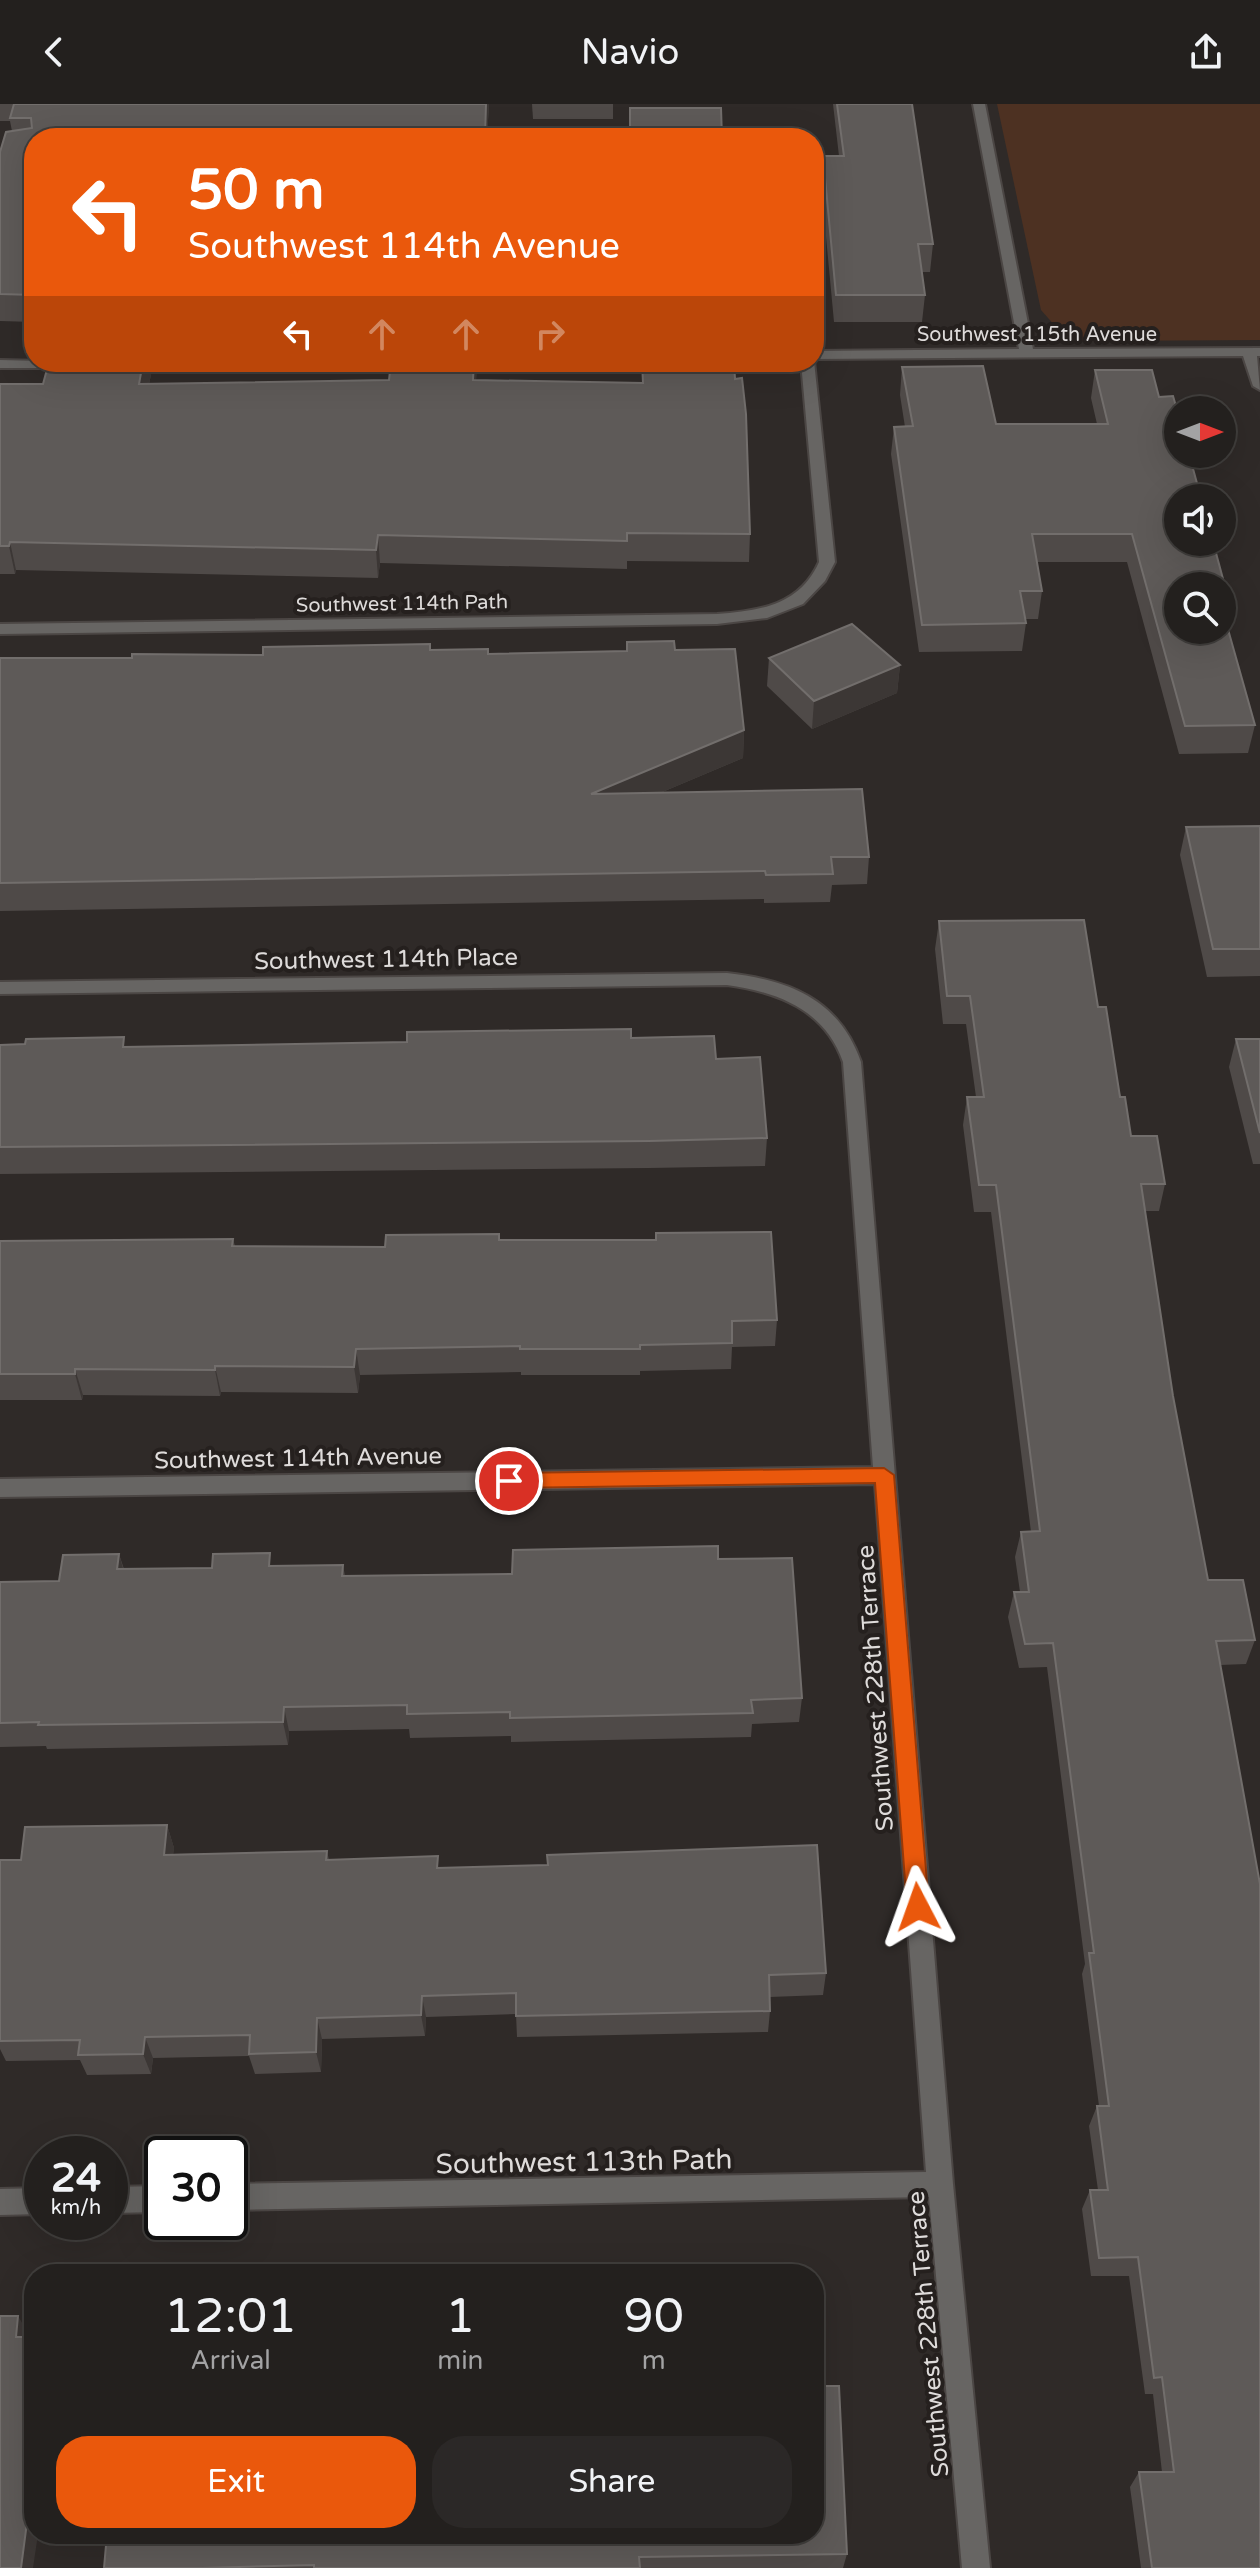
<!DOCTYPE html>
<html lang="en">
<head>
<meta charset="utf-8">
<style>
  body { margin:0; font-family:"Varela Round",sans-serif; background:#2b2827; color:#f1f3f6; height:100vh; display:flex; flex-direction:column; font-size:30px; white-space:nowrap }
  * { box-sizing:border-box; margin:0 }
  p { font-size:26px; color:#a3a3a4 }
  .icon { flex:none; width:44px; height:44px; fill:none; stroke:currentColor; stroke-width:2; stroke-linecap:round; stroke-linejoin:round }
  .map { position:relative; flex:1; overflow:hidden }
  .panel { position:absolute; left:24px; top:2160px; width:800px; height:280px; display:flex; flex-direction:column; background:#23201e; border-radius:32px; box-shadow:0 8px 32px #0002,0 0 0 2px #403e3c }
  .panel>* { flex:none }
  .guide { position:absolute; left:24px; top:24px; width:800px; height:244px; border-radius:32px; box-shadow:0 8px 32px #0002,0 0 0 2px #403e3c; background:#ea580c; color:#fff; overflow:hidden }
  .needle { width:52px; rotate:90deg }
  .fabs { position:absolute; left:1164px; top:292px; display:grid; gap:16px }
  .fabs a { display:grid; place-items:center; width:72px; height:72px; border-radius:50%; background:#23201e; box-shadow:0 8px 32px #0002,0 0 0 2px #403e3c; font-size:40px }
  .speed { position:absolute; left:24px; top:2032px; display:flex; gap:16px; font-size:40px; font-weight:700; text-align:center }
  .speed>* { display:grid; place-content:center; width:104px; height:104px; border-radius:50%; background:#23201e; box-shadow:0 8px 32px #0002,0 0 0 2px #403e3c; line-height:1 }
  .speed small { font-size:20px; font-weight:400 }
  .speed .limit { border:4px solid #111; border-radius:12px; background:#fff; color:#111 }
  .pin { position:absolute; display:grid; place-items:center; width:68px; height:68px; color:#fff; margin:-34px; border:4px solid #fff; border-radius:50%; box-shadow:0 2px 8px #0007 }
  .me { position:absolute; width:88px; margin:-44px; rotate:356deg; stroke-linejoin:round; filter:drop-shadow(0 0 6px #0008) }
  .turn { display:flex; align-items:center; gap:28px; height:168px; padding:0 32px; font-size:36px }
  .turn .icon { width:104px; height:104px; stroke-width:2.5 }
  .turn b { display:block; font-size:56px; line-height:68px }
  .lanes { display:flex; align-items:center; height:76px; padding:0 32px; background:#0003; justify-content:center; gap:40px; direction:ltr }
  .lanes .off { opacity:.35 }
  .eta { display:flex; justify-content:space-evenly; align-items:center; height:136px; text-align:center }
  .eta b { font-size:48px; font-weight:600; line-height:56px }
  .primary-button { display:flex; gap:16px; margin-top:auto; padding:16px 32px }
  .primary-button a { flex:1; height:92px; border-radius:32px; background:#ea580c; color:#fff; font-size:32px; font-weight:600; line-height:92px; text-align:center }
  .primary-button a+a { background:#2b2827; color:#f1f3f6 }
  header { display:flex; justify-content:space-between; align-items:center; height:104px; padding:0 32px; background:#23201e; font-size:36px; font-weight:600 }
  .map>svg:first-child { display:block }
  .green { fill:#4d3122 }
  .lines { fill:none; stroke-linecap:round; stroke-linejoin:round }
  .minor-casing { stroke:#4b4644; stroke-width:4 }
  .minor { fill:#676563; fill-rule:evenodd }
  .wall { fill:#4f4a48; fill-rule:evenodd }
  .shaded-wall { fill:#3c3735 }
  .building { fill:#5e5a58; stroke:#726e6c; stroke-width:2 }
  .route { fill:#ea580c; stroke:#983908; stroke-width:2 }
  .labels { text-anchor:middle; stroke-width:8; stroke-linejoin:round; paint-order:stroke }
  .far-street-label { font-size:20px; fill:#dedbda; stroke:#25201e }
  .street-label { font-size:24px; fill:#dedbda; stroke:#25201e }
  .near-street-label { font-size:28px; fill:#dedbda; stroke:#25201e }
</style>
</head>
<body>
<header><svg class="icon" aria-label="back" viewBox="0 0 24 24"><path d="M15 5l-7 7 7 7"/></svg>Navio<svg class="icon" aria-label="share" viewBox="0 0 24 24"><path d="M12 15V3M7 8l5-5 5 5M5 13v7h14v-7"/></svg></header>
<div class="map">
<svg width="1260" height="2464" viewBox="0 0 1260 2464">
  <rect width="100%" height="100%" fill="#2f2a28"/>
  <!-- green -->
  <polygon class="green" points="997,0 1260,0 1260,236 1083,237 1056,223 1041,206"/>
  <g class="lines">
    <!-- minor casing -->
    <g class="minor-casing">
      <g id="minor">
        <polygon points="973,0 985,0 1033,245 1260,244 1260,252 1257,252 1260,286 1253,282 1243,252 814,255 814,247 1019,245"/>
        <polygon points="0,256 82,258 83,260 76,264 0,264"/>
        <path d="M814,257l21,201 -10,19 -22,23 -36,14 -50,6 -717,10v-10l717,-10c43,-3 83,-9 102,-52l-18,-200z"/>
        <polygon points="118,258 238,258 231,262 124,263"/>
        <path d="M727,869c62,7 112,26 134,89l92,1122 37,384h-28l-33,-371 -699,13v-26l696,-12 -51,-688 -875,13v-18l873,-12 -30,-405c-18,-52 -65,-70 -116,-77l-727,9v-12z"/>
        <polygon points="162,2082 162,2108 110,2109 110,2083"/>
        <polygon points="42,2084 42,2110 0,2111 0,2085"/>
      </g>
    </g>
    <!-- minor -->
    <use href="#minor" class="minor"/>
  </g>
  <!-- wall -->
  <g class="wall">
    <polygon points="0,0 489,0 487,34 34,34 34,218 0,217 0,48 12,27 10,17 0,17"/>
    <polygon points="532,0 613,0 613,15 533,15"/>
    <polygon points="833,0 912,0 933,140 930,168 922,168 925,191 922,218 834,218 821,79 823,52 839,52"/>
    <polygon points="49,258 150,258 152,266 149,280 389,276 391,258 477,258 476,276 642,279 642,258 734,258 750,430 749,458 627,457 627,465 380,459 378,474 16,466 15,470 0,470 0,280 43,280"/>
    <path d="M902,263l94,57h101l-6,-26 4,-28 64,27 70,204 -4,19 30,105 -7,28 -69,1 -52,-192h-90l5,29 -4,28h-13l1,4 -4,28 -103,1 -28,-198 3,-27h11l-5,-32zM1222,482v44h-44z"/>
    <polygon points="430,546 488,550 675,546 744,626 743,654 660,689 869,753 867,780 832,781 830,798 764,799 764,795 0,807 0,554 132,554"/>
    <polygon points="769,554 900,561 897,589 812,625 767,582"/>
    <polygon points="1260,722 1260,872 1207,873 1180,751 1186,723"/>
    <polygon points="939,817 1098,903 1131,1032 1165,1080 1159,1107 1145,1107 1173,1292 1208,1476 1255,1536 1246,1560 1220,1561 1260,2464 1141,2464 1130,2383 1139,2368 1162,2368 1153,2290 1145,2290 1129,2172 1091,2172 1082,2105 1090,2086 1098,2086 1089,2022 1097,2002 1099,2002 1082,1870 1085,1860 1047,1563 1019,1564 1008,1513 1014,1488 1020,1488 1015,1453 1021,1428 1031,1428 991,1108 974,1108 963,1021 967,993 976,993 966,920 943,920 935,845"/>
    <polygon points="631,934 716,955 767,1034 765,1062 649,1064 0,1070 0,941 126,943"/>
    <polygon points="1236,935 1260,935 1260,1060 1253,1060 1229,963"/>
    <polygon points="233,1135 235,1142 385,1143 499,1136 777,1216 775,1242 732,1243 731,1265 640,1267 640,1271 521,1271 521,1268 360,1271 358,1289 221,1288 220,1292 83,1291 82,1296 0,1296 0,1137"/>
    <polygon points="119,1450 124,1465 343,1461 345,1472 512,1470 718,1455 802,1594 799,1618 752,1620 751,1633 511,1638 511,1632 410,1634 409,1625 289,1627 288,1641 47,1645 46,1642 0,1643 0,1478 59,1477"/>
    <polygon points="167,1721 174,1744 173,1750 327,1747 329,1756 440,1764 826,1869 823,1891 770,1893 770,1907 768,1928 517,1933 516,1910 426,1913 425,1932 322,1935 321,1968 255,1970 249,1952 153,1954 151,1970 87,1971 80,1956 6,1957 0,1945 0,1756 21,1756"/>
    <polygon points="107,2430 847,2450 843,2464 104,2464"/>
  </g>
  <!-- shaded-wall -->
  <g class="shaded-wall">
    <polygon points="486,0 489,0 487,34 485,34"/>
    <polygon points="143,258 150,258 152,266 143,308 139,280"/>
    <polygon points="474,258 477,258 475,303 473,276"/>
    <polygon points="378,431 380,459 378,474 376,446"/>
    <polygon points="10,438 16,466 15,470 9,442"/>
    <polygon points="900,561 897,589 812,625 814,597"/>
    <polygon points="744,626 743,654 591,718 591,690"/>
    <polygon points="356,1245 360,1271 358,1289 354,1263"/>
    <polygon points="215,1262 221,1288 220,1292 215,1266"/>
    <polygon points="75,1265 83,1291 82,1296 75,1270"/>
    <polygon points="119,1450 126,1475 117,1465"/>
    <polygon points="284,1603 289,1627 288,1641 283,1618"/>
    <polygon points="167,1721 174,1744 171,1773 164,1751"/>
    <polygon points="422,1892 426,1913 425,1932 421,1911"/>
    <polygon points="317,1914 322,1935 321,1968 316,1948"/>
    <polygon points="145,1933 153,1954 151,1970 143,1950"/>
    <polygon points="18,2212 28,2229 27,2250 16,2233"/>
    <polygon points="34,2365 34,2430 38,2430 33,2464 21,2464"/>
  </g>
  <!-- building -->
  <g class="building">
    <polygon points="14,0 486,0 485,34 34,34 34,191 0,190 0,48 6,28 32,24 31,14 10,14"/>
    <polygon points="837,0 912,0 933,140 918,140 925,191 836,191 823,52 844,52"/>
    <polygon points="630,4 721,4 722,34 630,34"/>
    <polygon points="49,258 143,258 139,280 389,276 391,258 474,258 473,276 643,279 642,258 734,258 735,275 742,274 746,310 750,430 627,429 627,437 378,431 376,446 10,438 9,442 0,442 0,280 43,280"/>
    <polygon points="983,262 996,320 1108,320 1095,266 1152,266 1159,293 1173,292 1178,309 1178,350 1189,350 1201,394 1178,394 1178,438 1213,438 1229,497 1222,498 1222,482 1178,482 1178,526 1222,526 1222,504 1255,621 1185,622 1132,430 1032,430 1042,487 1020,487 1026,519 922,521 894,323 913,322 902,263"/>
    <polygon points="852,520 900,561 814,597 769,554"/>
    <polygon points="674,537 675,546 735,545 744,626 591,690 862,685 869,753 831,753 833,770 766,771 765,767 0,779 0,554 132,554 132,550 263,551 263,543 430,540 430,546 488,545 488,550 627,547 627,538"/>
    <polygon points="1260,722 1260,845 1213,845 1186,723"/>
    <polygon points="1084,816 1098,903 1106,903 1120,993 1125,993 1131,1032 1157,1032 1165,1080 1141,1080 1173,1292 1208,1476 1243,1476 1255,1536 1216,1537 1260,1780 1260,2464 1152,2464 1139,2368 1174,2368 1162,2273 1154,2274 1138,2153 1099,2154 1090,2086 1108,2086 1097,2002 1109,2002 1089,1849 1094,1849 1053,1539 1025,1540 1014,1488 1029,1488 1021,1428 1040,1427 996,1081 979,1081 967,993 984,993 970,892 947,892 939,817"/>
    <polygon points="631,925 631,934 714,932 716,955 760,953 767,1034 649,1037 0,1043 0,941 25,940 26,935 124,933 123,943 407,938 407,928"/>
    <polygon points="1236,935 1260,935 1260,1029"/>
    <polygon points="771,1128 777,1216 732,1217 732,1239 640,1241 640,1245 520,1245 520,1242 356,1245 354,1263 215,1262 215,1266 75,1265 75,1270 0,1270 0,1137 233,1135 232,1142 385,1143 386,1131 499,1130 499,1136 656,1136 656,1129"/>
    <polygon points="718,1442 718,1455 792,1454 802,1594 751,1596 753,1609 510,1614 510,1608 407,1610 407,1601 284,1603 283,1618 38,1621 39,1618 0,1619 0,1478 59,1477 63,1451 119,1450 117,1465 212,1464 213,1450 270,1449 269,1462 343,1461 342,1472 512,1470 513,1446"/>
    <polygon points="167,1721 164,1751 327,1747 326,1756 438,1752 437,1764 548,1761 547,1751 817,1741 826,1869 769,1871 770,1907 516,1912 516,1889 422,1892 421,1911 317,1914 316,1948 249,1950 250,1931 145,1933 143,1950 78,1951 80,1936 0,1937 0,1756 21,1756 25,1723"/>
    <polygon points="0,2212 18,2212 16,2233 34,2233 34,2365 21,2464 0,2464"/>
    <polygon points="814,2282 839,2282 847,2450 639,2453 640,2464 314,2464 314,2461 202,2464 104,2464 107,2430 814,2430"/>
  </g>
  <!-- route -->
  <polygon class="route" points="884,1364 894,1371 929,1803 926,1810 918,1812 910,1810 907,1803 875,1379 509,1384 499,1377 509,1369"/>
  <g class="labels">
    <!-- far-street labels -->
    <g class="far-street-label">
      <text x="1037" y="237">Southwest 115th Avenue</text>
      <text transform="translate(402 499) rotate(-1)" y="7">Southwest 114th Path</text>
    </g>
    <!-- street labels -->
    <g class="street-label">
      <text transform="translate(386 855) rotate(-1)" y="8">Southwest 114th Place</text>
      <text transform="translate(298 1354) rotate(-1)" y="8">Southwest 114th Avenue</text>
      <text transform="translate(875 1584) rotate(-94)" y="8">Southwest 228th Terrace</text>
      <text transform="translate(928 2230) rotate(-95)" y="8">Southwest 228th Terrace</text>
    </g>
    <!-- near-street labels -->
    <g class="near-street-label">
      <text transform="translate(584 2057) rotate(-1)" y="10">Southwest 113th Path</text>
    </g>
  </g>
</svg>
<div class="fabs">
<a><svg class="needle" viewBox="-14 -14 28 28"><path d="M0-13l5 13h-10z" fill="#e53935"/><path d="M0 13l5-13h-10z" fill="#a3a3a4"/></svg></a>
<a><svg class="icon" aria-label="sound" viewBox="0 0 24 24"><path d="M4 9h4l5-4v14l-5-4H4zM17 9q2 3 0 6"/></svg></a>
<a><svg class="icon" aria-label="search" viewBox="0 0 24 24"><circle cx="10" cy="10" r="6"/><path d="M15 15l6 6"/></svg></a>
</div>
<div class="speed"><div>24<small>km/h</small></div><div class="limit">30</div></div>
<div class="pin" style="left:509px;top:1377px;background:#d93025"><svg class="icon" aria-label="arrive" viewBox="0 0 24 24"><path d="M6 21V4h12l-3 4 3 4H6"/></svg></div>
<svg class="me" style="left:918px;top:1803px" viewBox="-20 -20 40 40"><path d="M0-17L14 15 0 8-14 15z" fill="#ea580c" stroke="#fff" stroke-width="4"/></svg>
<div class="guide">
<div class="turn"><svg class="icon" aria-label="left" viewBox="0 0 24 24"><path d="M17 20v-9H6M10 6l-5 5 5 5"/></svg><div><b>50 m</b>Southwest 114th Avenue</div></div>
<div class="lanes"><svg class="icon" aria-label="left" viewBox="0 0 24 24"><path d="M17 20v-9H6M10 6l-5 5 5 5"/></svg><svg class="icon off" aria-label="ahead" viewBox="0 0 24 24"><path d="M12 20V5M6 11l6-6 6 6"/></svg><svg class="icon off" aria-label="ahead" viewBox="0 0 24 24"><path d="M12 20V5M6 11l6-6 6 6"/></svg><svg class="icon off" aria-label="right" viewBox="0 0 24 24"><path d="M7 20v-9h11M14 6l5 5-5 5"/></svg></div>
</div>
<section class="panel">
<div class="eta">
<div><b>12:01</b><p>Arrival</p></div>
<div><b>1</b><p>min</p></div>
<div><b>90</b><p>m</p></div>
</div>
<div class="primary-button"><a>Exit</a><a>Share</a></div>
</section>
</div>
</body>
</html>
